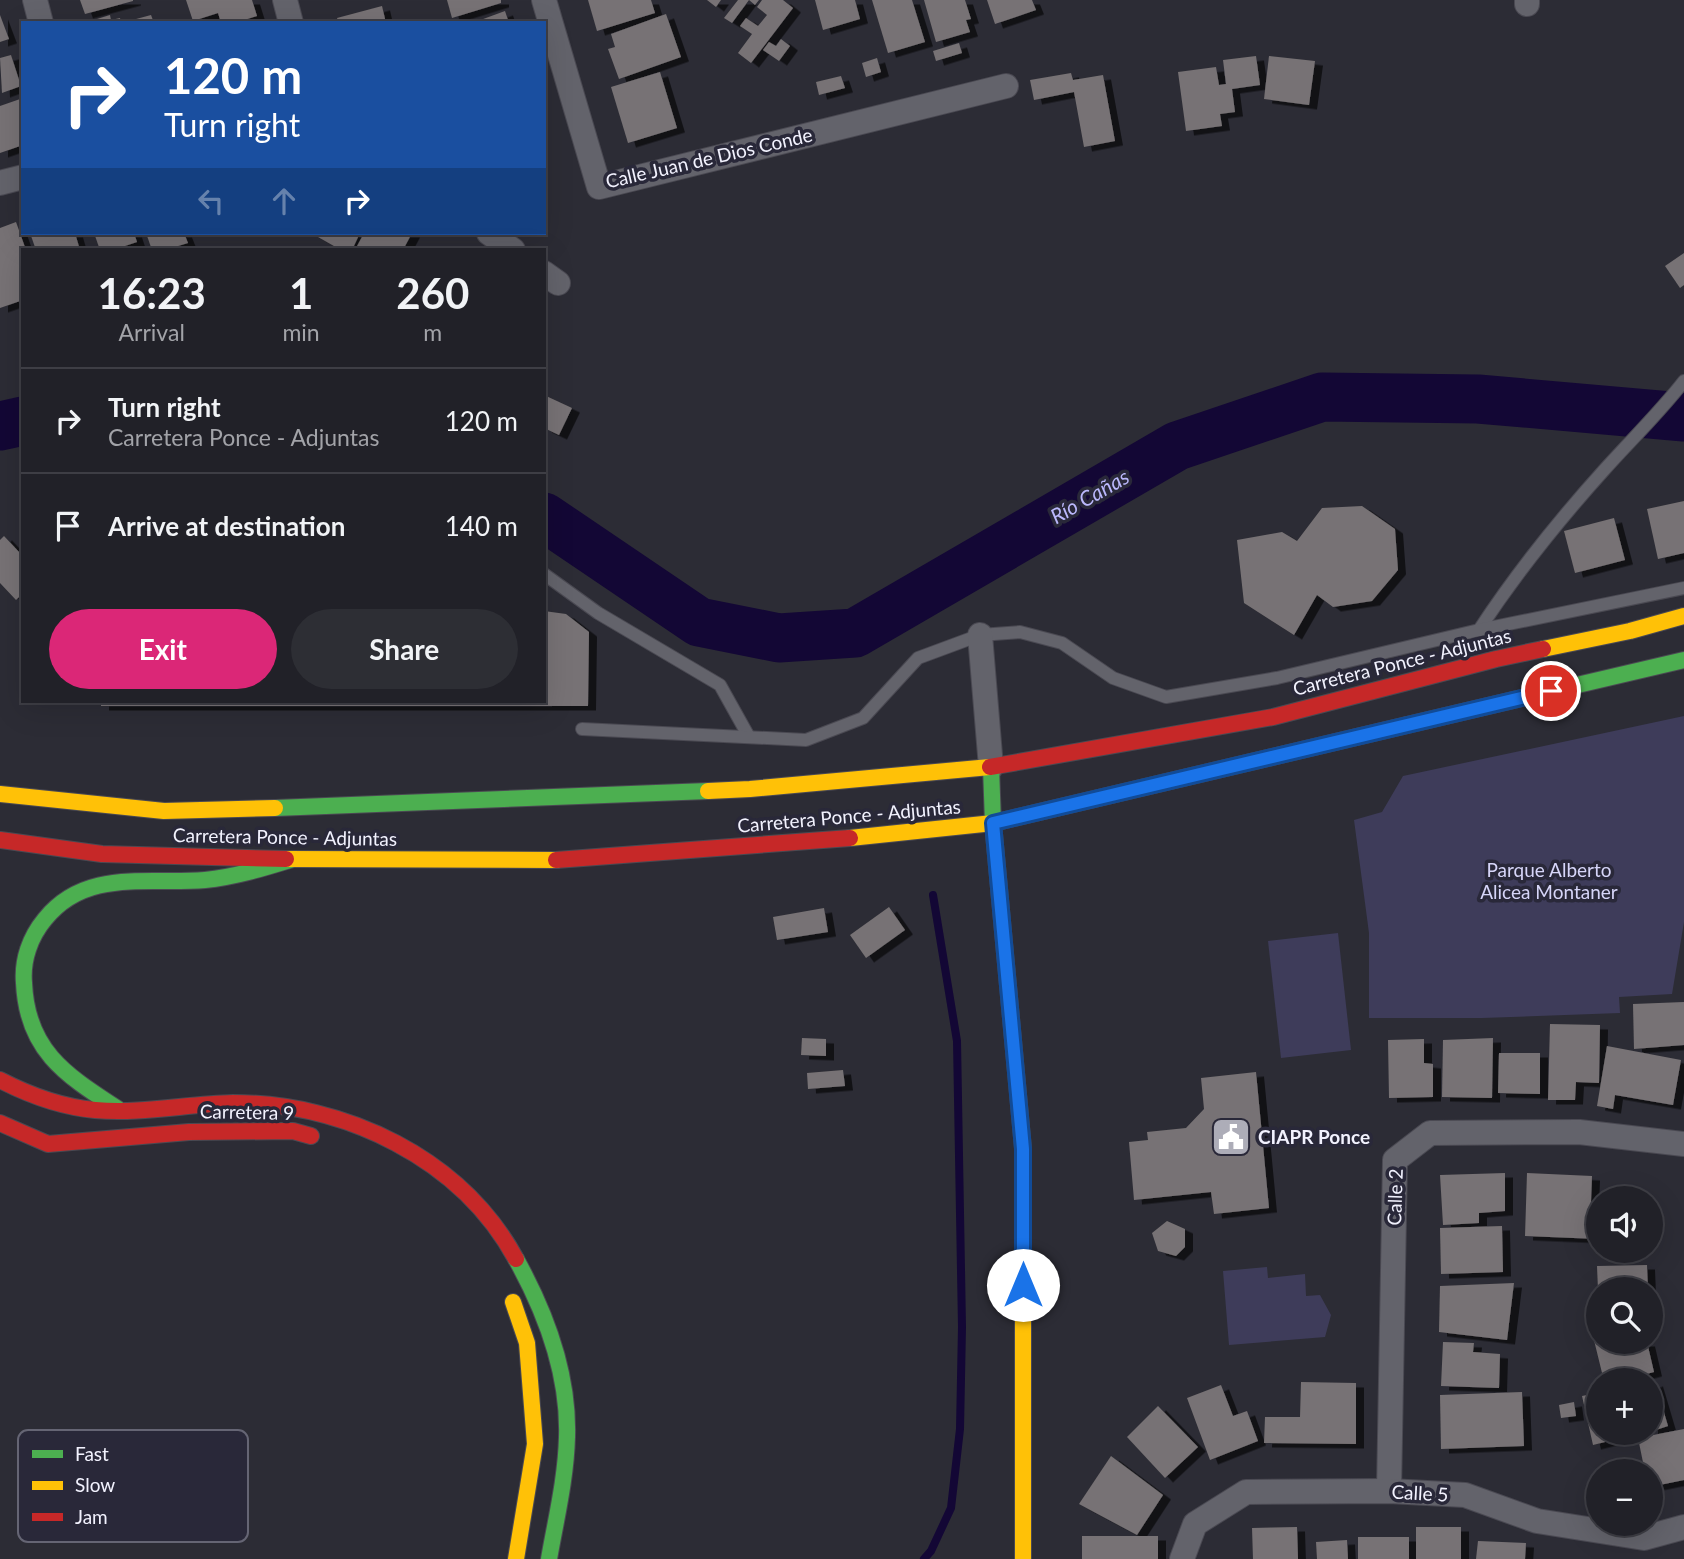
<!DOCTYPE html>
<html lang="en">
<head>
<meta charset="utf-8">
<style>
  body { margin:0; font-family:Lato,sans-serif; background:#2d2e34; color:#f1f3f6; height:100vh; display:flex; flex-direction:column; font-size:26px; white-space:nowrap }
  * { box-sizing:border-box; margin:0 }
  p { font-size:23px; color:#a2a3a8 }
  .icon { flex:none; width:38px; height:38px; fill:none; stroke:currentColor; stroke-width:2; stroke-linecap:round; stroke-linejoin:round }
  .map { position:relative; flex:1; overflow:hidden }
  .side { position:absolute; left:21px; top:248px; width:525px; height:455px; display:flex; flex-direction:column; background:#212128; border-radius:0px; box-shadow:0 7px 28px #0002,0 0 0 2px #3e3e45 }
  .side>* { flex:none }
  .guide { position:absolute; left:21px; top:21px; width:525px; height:214px; border-radius:0px; box-shadow:0 7px 28px #0002,0 0 0 2px #3e3e45; background:#1a4fa0; color:#fff; overflow:hidden }
  .tools { position:absolute; left:1586px; top:1186px; display:grid; gap:14px }
  .tools a { display:grid; place-items:center; width:77px; height:77px; border-radius:50%; background:#212128; box-shadow:0 7px 28px #0002,0 0 0 2px #3e3e45; font-size:35px }
  .pin { position:absolute; display:grid; place-items:center; width:60px; height:60px; color:#fff; margin:-30px; border:4px solid #fff; border-radius:50%; box-shadow:0 2px 7px #0007 }
  .me { position:absolute; width:77px; margin:-38px; rotate:0deg; stroke-linejoin:round; filter:drop-shadow(0 0 5px #0008) }
  .turn { display:flex; align-items:center; gap:24px; height:147px; padding:0 28px; font-size:32px }
  .turn .icon { width:91px; height:91px; stroke-width:2.5 }
  .turn b { display:block; font-size:49px; line-height:60px }
  .lanes { display:flex; align-items:center; height:66px; padding:0 28px; background:#0003; justify-content:center; gap:35px; direction:ltr }
  .lanes .off { opacity:.35 }
  .eta { display:flex; justify-content:space-evenly; align-items:center; height:119px; text-align:center }
  .eta b { font-size:42px; font-weight:700; line-height:49px }
  .action { display:flex; gap:14px; margin-top:auto; padding:14px 28px }
  .action a { flex:1; height:80px; border-radius:42px; background:#db2777; color:#fff; font-size:28px; font-weight:700; line-height:80px; text-align:center }
  .action a+a { background:#2d2e34; color:#f1f3f6 }
  ul { padding:0; list-style:none }
  li { display:flex; align-items:center; gap:21px; height:105px; padding:0 28px; border-top:2px solid #3e3e45 }
  li div { flex:1 }
  li b { display:block; font-size:26px }
  li em { font-style:normal }
  .map>svg:first-child { display:block }
  .green { fill:#3e3c5a }
  .lines { fill:none; stroke-linecap:round; stroke-linejoin:round }
  .stream { stroke:#130735; stroke-width:8 }
  .river { stroke:#130735; stroke-width:49 }
  .building { fill:#777274; filter:url(#shadow) }
  .lane-casing { stroke:#4a4952; stroke-width:14 }
  .street-casing { stroke:#4a4952; stroke-width:26 }
  .fast-casing { stroke:#4a4952; stroke-width:18 }
  .slow-casing { stroke:#4a4952; stroke-width:18 }
  .jam-casing { stroke:#4a4952; stroke-width:18 }
  .lane { stroke:#63636b; stroke-width:12 }
  .street { stroke:#63636b; stroke-width:24 }
  .fast { stroke:#4caf50; stroke-width:16 }
  .slow { stroke:#ffc107; stroke-width:16 }
  .jam { stroke:#c62828; stroke-width:16 }
  .route-casing { stroke:#114b97; stroke-width:18 }
  .route { stroke:#1a73e8; stroke-width:12 }
  .labels { text-anchor:middle; stroke-width:7; stroke-linejoin:round; paint-order:stroke }
  .street-label { font-size:19px; fill:#f2f2fe; stroke:#292839 }
  .park-label { font-size:19px; fill:#d6d5f8; stroke:#292839 }
  .poi-label { font-size:19px; font-weight:bold; fill:#f2f2fe; stroke:#292839; text-anchor:start }
  .water-label { font-size:21px; font-style:italic; fill:#bbb8fc; stroke:#292839 }
  .key { fill:#292839; stroke:#656574; stroke-width:2 }
  .key-label { font-size:19px; fill:#f2f2fe }
</style>
</head>
<body>
<div class="map">
<svg width="1684" height="1559" viewBox="0 0 1684 1559">
  <defs>
    <filter id="shadow"><feDropShadow dx="8" dy="4.5" stdDeviation="0" flood-color="#0009"/></filter>
  </defs>
  <rect width="100%" height="100%" fill="#2c2c35"/>
  <!-- green -->
  <g class="green">
    <polygon points="1684,716 1684,922 1672,994 1619,997 1620,1013 1482,1018 1369,1018 1369,933 1354,820 1382,812 1403,776"/>
    <polygon points="1338,933 1351,1050 1281,1058 1268,941"/>
    <polygon points="1267,1267 1268,1278 1305,1274 1306,1296 1320,1295 1331,1315 1325,1337 1229,1345 1223,1271"/>
  </g>
  <g class="lines">
    <!-- stream -->
    <polyline class="stream" points="924,1559 931,1551 951,1508 960,1429 962,1327 957,1041 933,895"/>
    <!-- river -->
    <g class="river">
      <polyline points="0,426 23,421"/>
      <polyline points="544,517 699,622 779,638 855,633 1177,446 1322,397 1478,399 1684,417"/>
    </g>
  </g>
  <!-- building -->
  <g class="building">
    <polygon points="80,0 133,0 133,1 85,14"/>
    <polygon points="186,0 252,0 257,16 235,23 221,23 218,13 193,21"/>
    <polygon points="447,0 501,0 501,3 452,18"/>
    <polygon points="588,0 651,0 655,13 597,31"/>
    <polygon points="707,0 721,0 716,7"/>
    <polygon points="738,0 759,0 755,5 749,0 732,23 724,18"/>
    <polygon points="762,0 783,0 793,8 751,63 738,53 752,34 740,26 746,18 758,26 767,15 757,7"/>
    <polygon points="815,0 855,0 860,19 823,30"/>
    <polygon points="872,0 912,0 925,42 888,53"/>
    <polygon points="924,0 965,0 971,19 966,20 970,32 936,42"/>
    <polygon points="987,0 1032,0 1036,10 995,24"/>
    <polygon points="382,6 386,23 339,23 337,18"/>
    <polygon points="505,11 509,23 475,23 475,22"/>
    <polygon points="666,14 681,57 619,79 608,49 615,47 611,34"/>
    <polygon points="0,15 9,39 0,42"/>
    <polygon points="110,15 111,20 120,18 121,23 84,23"/>
    <polygon points="151,15 154,23 125,23 125,22"/>
    <polygon points="781,39 790,46 779,61 763,50 769,42 776,46"/>
    <polygon points="959,43 962,53 936,61 933,51"/>
    <polygon points="11,55 21,86 2,93 0,58"/>
    <polygon points="1256,56 1260,85 1232,89 1235,112 1220,114 1222,126 1186,131 1178,72 1216,67 1219,85 1226,84 1223,60"/>
    <polygon points="1269,56 1315,61 1309,105 1264,99"/>
    <polygon points="877,58 881,72 866,77 862,63"/>
    <polygon points="660,72 677,128 628,143 611,87"/>
    <polygon points="1071,73 1073,80 1103,75 1115,141 1084,147 1074,92 1034,100 1030,80"/>
    <polygon points="841,76 845,88 819,95 816,82"/>
    <polygon points="23,98 23,145 0,153 0,106"/>
    <polygon points="16,222 26,250 23,250 23,300 0,308 0,228"/>
    <polygon points="30,233 75,233 80,250 36,250"/>
    <polygon points="94,233 134,233 137,242 113,250 100,250"/>
    <polygon points="146,233 184,233 188,243 165,250 152,250"/>
    <polygon points="311,233 360,233 352,250 341,250"/>
    <polygon points="364,233 412,233 403,250 355,250"/>
    <polygon points="1684,253 1684,285 1680,288 1665,266"/>
    <polygon points="544,395 572,408 559,435 544,428"/>
    <polygon points="1684,501 1684,553 1658,559 1647,509"/>
    <polygon points="1362,506 1395,529 1398,570 1372,601 1333,607 1317,595 1294,635 1244,603 1237,540 1282,532 1297,541 1322,508"/>
    <polygon points="1614,518 1625,560 1575,573 1564,531"/>
    <polygon points="4,536 20,553 23,547 23,593 16,600 0,583 0,540"/>
    <polygon points="544,611 566,614 589,632 588,706 101,706 101,702 544,702"/>
    <polygon points="889,907 905,930 866,958 850,935"/>
    <polygon points="824,908 828,932 777,940 773,917"/>
    <polygon points="1684,1002 1684,1045 1634,1049 1633,1004"/>
    <polygon points="1550,1024 1600,1025 1599,1083 1576,1082 1575,1100 1548,1100"/>
    <polygon points="802,1038 826,1039 826,1056 801,1055"/>
    <polygon points="1493,1038 1492,1098 1442,1097 1443,1040"/>
    <polygon points="1424,1039 1424,1063 1433,1064 1433,1097 1389,1098 1388,1040"/>
    <polygon points="1607,1046 1681,1060 1673,1105 1615,1095 1613,1109 1597,1106"/>
    <polygon points="1499,1053 1540,1053 1540,1094 1498,1093"/>
    <polygon points="843,1070 845,1086 808,1089 807,1073"/>
    <polygon points="1256,1072 1269,1208 1214,1214 1211,1192 1134,1200 1129,1142 1148,1140 1147,1132 1186,1128 1204,1109 1201,1078"/>
    <polygon points="1505,1173 1505,1211 1479,1213 1479,1223 1443,1225 1440,1175"/>
    <polygon points="1527,1173 1592,1176 1591,1202 1598,1203 1598,1239 1525,1236"/>
    <polygon points="1167,1221 1185,1229 1185,1247 1176,1256 1158,1251 1152,1233"/>
    <polygon points="1502,1226 1503,1272 1441,1274 1440,1228"/>
    <polygon points="1647,1265 1648,1290 1598,1290 1597,1266"/>
    <polygon points="1514,1283 1507,1340 1439,1332 1440,1286"/>
    <polygon points="1598,1331 1598,1342 1647,1342 1654,1372 1621,1381 1604,1381 1592,1332"/>
    <polygon points="1443,1342 1474,1343 1473,1352 1500,1354 1499,1388 1441,1386"/>
    <polygon points="1301,1382 1356,1383 1356,1444 1264,1443 1265,1417 1300,1417"/>
    <polygon points="1655,1382 1668,1426 1650,1432 1650,1384"/>
    <polygon points="1221,1385 1233,1416 1247,1411 1258,1441 1210,1460 1187,1398"/>
    <polygon points="1522,1392 1524,1446 1441,1449 1440,1395"/>
    <polygon points="1592,1394 1595,1408 1598,1407 1598,1433 1611,1433 1613,1440 1593,1445 1582,1396"/>
    <polygon points="1574,1402 1576,1416 1561,1418 1559,1405"/>
    <polygon points="1158,1406 1198,1447 1165,1478 1127,1437"/>
    <polygon points="1684,1429 1684,1480 1650,1487 1650,1472 1645,1472 1638,1438"/>
    <polygon points="1618,1433 1643,1433 1643,1434 1620,1441"/>
    <polygon points="1111,1456 1163,1495 1137,1535 1079,1504"/>
    <polygon points="1297,1527 1298,1559 1253,1559 1252,1528"/>
    <rect x="1416" y="1527" width="45" height="32"/>
    <rect x="1082" y="1536" width="76" height="23"/>
    <rect x="1358" y="1537" width="51" height="22"/>
    <polygon points="1347,1540 1348,1559 1317,1559 1316,1542"/>
    <polygon points="1478,1541 1526,1543 1525,1559 1476,1559"/>
  </g>
  <g class="lines">
    <!-- lane casing -->
    <g class="lane-casing">
      <g id="lane">
        <polyline points="544,574 598,613 720,685 749,737"/>
        <path d="M1479,630c38,-58 80,-110 126,-161 27,-30 55,-57 79,-88"/>
        <polyline points="582,729 806,740 863,718 918,658 980,635 1020,632 1062,643 1113,678 1166,697 1277,678 1479,630 1684,588"/>
      </g>
    </g>
    <!-- street casing -->
    <g class="street-casing">
      <g id="street">
        <polyline points="35,0 41,23"/>
        <polyline points="285,0 291,23"/>
        <polyline points="544,0 599,187 1006,86"/>
        <polyline points="1527,0 1527,4"/>
        <polyline points="0,183 23,177"/>
        <polyline points="489,233 513,250"/>
        <polyline points="544,273 558,283"/>
        <polyline points="980,635 991,767"/>
        <polyline points="1389,1491 1395,1160 1430,1133 1579,1132 1684,1144"/>
        <polyline points="1182,1559 1195,1524 1246,1492 1389,1491 1465,1495 1537,1521 1644,1538 1684,1527"/>
      </g>
    </g>
    <!-- fast casing -->
    <g class="fast-casing">
      <g id="fast">
        <polyline points="1407,725 1684,660"/>
        <polyline points="991,767 993,823 1023,1148 1023,1305"/>
        <polyline points="275,808 708,791"/>
        <path d="M118,1109c-52,-34 -91,-58 -94,-126 -2,-23 6,-46 21,-64 41,-51 103,-34 160,-39 30,-3 59,-12 88,-21"/>
        <path d="M516,1259c30,54 53,115 51,178 -1,41 -11,82 -18,122"/>
      </g>
    </g>
    <!-- slow casing -->
    <g class="slow-casing">
      <g id="slow">
        <polyline points="1543,649 1630,631 1684,616"/>
        <polyline points="708,791 750,789 990,767"/>
        <polyline points="0,794 164,811 275,808"/>
        <polyline points="850,838 993,823 1407,725"/>
        <polyline points="286,859 556,860"/>
        <polyline points="513,1302 527,1343 535,1444 516,1559"/>
        <polyline points="1023,1305 1023,1559"/>
      </g>
    </g>
    <!-- jam casing -->
    <g class="jam-casing">
      <g id="jam">
        <polyline points="990,767 1273,717 1496,659 1543,649"/>
        <polyline points="0,840 102,854 286,859"/>
        <polyline points="556,860 850,838"/>
        <path d="M0,1080c29,15 62,27 95,30 46,4 92,-6 138,-7 112,0 228,55 283,156"/>
        <polyline points="0,1123 48,1144 189,1132 293,1131 311,1136"/>
      </g>
    </g>
    <!-- lane -->
    <use href="#lane" class="lane"/>
    <!-- street -->
    <use href="#street" class="street"/>
    <!-- fast -->
    <use href="#fast" class="fast"/>
    <!-- slow -->
    <use href="#slow" class="slow"/>
    <!-- jam -->
    <use href="#jam" class="jam"/>
  </g>
  <g class="lines">
    <!-- route casing -->
    <g class="route-casing">
      <polyline id="route" points="1023,1285 1023,1149 993,823 1551,691"/>
    </g>
    <!-- route -->
    <use href="#route" class="route"/>
  </g>
  <!-- icons -->
  <defs>
    <g id="civic-square" transform="scale(2.0125)"><rect x="-9" y="-9" width="18" height="18" rx="4" fill="#adadb8" stroke="#292839"/><path d="M-.6-6.5H3V-4.5H.6V-3L4-1V1h2V6H-6V1h2V-1L-.6-3ZM-1.2 2.5V6h2.4V2.5Z" fill="#fff"/></g>
  </defs>
  <g fill-rule="evenodd">
    <use href="#civic-square" x="1231" y="1137"/>
  </g>
  <g class="labels">
    <!-- street labels -->
    <g class="street-label">
      <text transform="translate(709 158) rotate(-13)" y="7">Calle Juan de Dios Conde</text>
      <text transform="translate(1402 662) rotate(-14)" y="7">Carretera Ponce - Adjuntas</text>
      <text transform="translate(849 816) rotate(-5)" y="7">Carretera Ponce - Adjuntas</text>
      <text transform="translate(285 837) rotate(1)" y="7">Carretera Ponce - Adjuntas</text>
      <text transform="translate(247 1112) rotate(1)" y="7">Carretera 9</text>
      <text transform="translate(1395 1197) rotate(-88)" y="7">Calle 2</text>
      <text transform="translate(1420 1493) rotate(3)" y="7">Calle 5</text>
    </g>
    <!-- park labels -->
    <g class="park-label">
      <text x="1549" y="877">Parque Alberto<tspan x="1549" dy="22">Alicea Montaner</tspan></text>
    </g>
    <!-- poi labels -->
    <g class="poi-label">
      <text x="1258" y="1144">CIAPR Ponce</text>
    </g>
    <!-- water labels -->
    <g class="water-label">
      <text transform="translate(1090 497) rotate(-30)" y="7">Río Cañas</text>
    </g>
  </g>
  <!-- legend -->
  <rect x="18" y="1430" width="230" height="112" rx="10" class="key"/>
  <rect x="32" y="1450" width="31" height="8" fill="#4caf50"/>
  <rect x="32" y="1481" width="31" height="9" fill="#ffc107"/>
  <rect x="32" y="1513" width="31" height="8" fill="#c62828"/>
  <g class="key-label">
    <text x="75" y="1461">Fast</text>
    <text x="75" y="1492">Slow</text>
    <text x="75" y="1524">Jam</text>
  </g>
</svg>
<div class="tools">
<a><svg class="icon" aria-label="sound" viewBox="0 0 24 24"><path d="M4 9h4l5-4v14l-5-4H4zM17 9q2 3 0 6"/></svg></a>
<a><svg class="icon" aria-label="search" viewBox="0 0 24 24"><circle cx="10" cy="10" r="6"/><path d="M15 15l6 6"/></svg></a>
<a>+</a>
<a>−</a>
</div>
<div class="pin" style="left:1551px;top:691px;background:#d93025"><svg class="icon" aria-label="arrive" viewBox="0 0 24 24"><path d="M6 21V4h12l-3 4 3 4H6"/></svg></div>
<svg class="me" style="left:1023px;top:1285px" viewBox="-20 -20 40 40"><circle r="19" fill="#fff"/><path d="M0-13L10 11 0 6-10 11z" fill="#1a73e8"/></svg>
<div class="guide">
<div class="turn"><svg class="icon" aria-label="right" viewBox="0 0 24 24"><path d="M7 20v-9h11M14 6l5 5-5 5"/></svg><div><b>120 m</b>Turn right</div></div>
<div class="lanes"><svg class="icon off" aria-label="left" viewBox="0 0 24 24"><path d="M17 20v-9H6M10 6l-5 5 5 5"/></svg><svg class="icon off" aria-label="ahead" viewBox="0 0 24 24"><path d="M12 20V5M6 11l6-6 6 6"/></svg><svg class="icon" aria-label="right" viewBox="0 0 24 24"><path d="M7 20v-9h11M14 6l5 5-5 5"/></svg></div>
</div>
<section class="side">
<div class="eta">
<div><b>16:23</b><p>Arrival</p></div>
<div><b>1</b><p>min</p></div>
<div><b>260</b><p>m</p></div>
</div>
<ul>
<li><svg class="icon" aria-label="right" viewBox="0 0 24 24"><path d="M7 20v-9h11M14 6l5 5-5 5"/></svg><div><b>Turn right</b><p>Carretera Ponce - Adjuntas</p></div><em>120 m</em></li>
<li><svg class="icon" aria-label="arrive" viewBox="0 0 24 24"><path d="M6 21V4h12l-3 4 3 4H6"/></svg><div><b>Arrive at destination</b></div><em>140 m</em></li>
</ul>
<div class="action"><a>Exit</a><a>Share</a></div>
</section>
</div>
</body>
</html>
